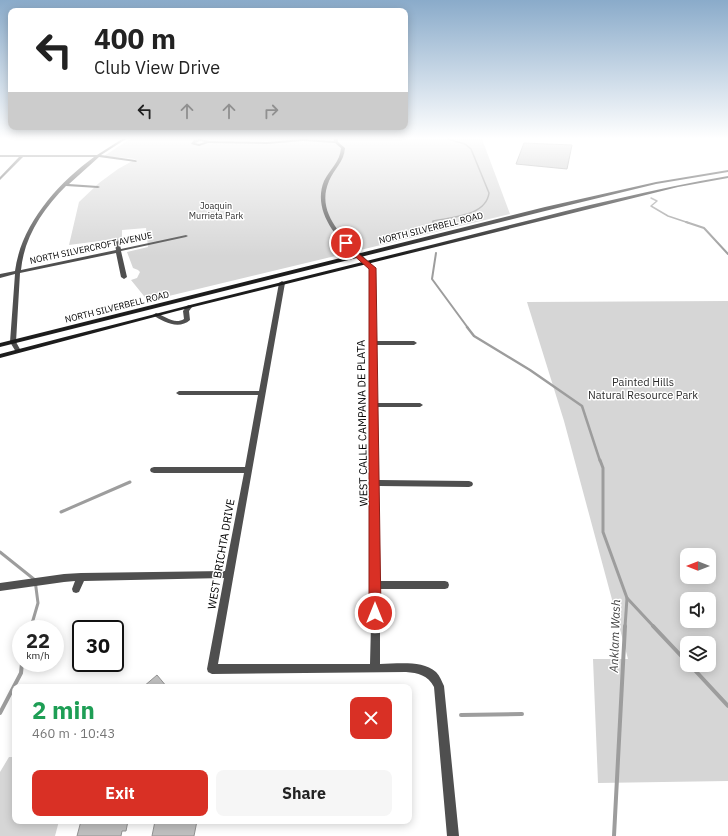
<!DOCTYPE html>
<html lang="en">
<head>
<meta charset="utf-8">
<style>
  body { margin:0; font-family:"IBM Plex Sans",sans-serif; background:#f6f6f6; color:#222; height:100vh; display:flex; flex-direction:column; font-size:15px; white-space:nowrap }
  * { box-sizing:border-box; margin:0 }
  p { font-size:13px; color:#767676 }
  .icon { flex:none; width:22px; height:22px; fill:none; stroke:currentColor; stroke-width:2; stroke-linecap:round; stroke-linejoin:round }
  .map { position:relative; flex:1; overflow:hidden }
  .side { position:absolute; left:12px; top:684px; width:400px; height:140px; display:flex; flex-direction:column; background:#fff; border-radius:8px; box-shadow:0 2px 10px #0003 }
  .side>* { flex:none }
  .guide { position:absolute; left:8px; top:8px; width:400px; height:122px; border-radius:8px; box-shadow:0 2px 10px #0003; background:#fff; color:#222; overflow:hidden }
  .needle { width:26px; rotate:270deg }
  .controls { position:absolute; left:680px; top:548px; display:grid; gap:8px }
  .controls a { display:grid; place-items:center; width:36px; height:36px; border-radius:8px; background:#fff; box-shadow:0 2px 10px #0003; font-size:20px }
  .speed { position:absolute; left:12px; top:620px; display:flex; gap:8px; font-size:20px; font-weight:700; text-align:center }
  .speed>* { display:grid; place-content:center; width:52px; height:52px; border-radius:50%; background:#fff; box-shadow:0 2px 10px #0003; line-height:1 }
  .speed small { font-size:10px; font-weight:400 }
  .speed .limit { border:2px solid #111; border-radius:6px; background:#fff; color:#111 }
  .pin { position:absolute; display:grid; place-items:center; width:34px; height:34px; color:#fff; margin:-17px; border:2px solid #fff; border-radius:50%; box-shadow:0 1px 4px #0007 }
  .me { position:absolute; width:44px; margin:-22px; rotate:0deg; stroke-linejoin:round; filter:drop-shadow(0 0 3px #0008) }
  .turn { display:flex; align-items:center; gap:14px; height:84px; padding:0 20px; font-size:18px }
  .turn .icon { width:52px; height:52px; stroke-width:2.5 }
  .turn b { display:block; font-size:28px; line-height:34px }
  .lanes { display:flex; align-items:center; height:38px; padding:0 20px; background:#0003; justify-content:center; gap:20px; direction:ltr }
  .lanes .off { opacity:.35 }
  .round { display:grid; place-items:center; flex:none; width:42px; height:42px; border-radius:8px; background:#f6f6f6 }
  .head { display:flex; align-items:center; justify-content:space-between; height:68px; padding:0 20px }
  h1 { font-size:24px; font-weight:800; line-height:30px; color:#1e9e55 }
  .primary-button { display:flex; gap:8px; margin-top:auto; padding:8px 20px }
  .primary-button a { flex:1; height:46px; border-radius:8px; background:#d93025; color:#fff; font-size:16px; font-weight:800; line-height:46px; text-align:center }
  .primary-button a+a { background:#f6f6f6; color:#222 }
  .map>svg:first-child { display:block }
  .green { fill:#d6d6d6; fill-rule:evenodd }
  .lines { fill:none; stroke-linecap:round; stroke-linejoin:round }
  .stream-far4 { stroke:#9d9d9d; stroke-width:1.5 }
  .stream-far3 { stroke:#9d9d9d; stroke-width:2 }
  .stream-far2 { stroke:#9d9d9d; stroke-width:2.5 }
  .stream-far1 { stroke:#9d9d9d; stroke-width:3 }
  .stream { stroke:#9d9d9d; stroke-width:4 }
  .building { fill:#bfbfbf; stroke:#939393 }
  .minor { fill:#4f4f4f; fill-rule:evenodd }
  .secondary { fill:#1c1c1c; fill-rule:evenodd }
  .route { fill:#d93025; stroke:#8d1f18 }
  .labels { text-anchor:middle; stroke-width:3; stroke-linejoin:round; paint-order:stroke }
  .far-park-label { font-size:9px; fill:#2d2d2d; stroke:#fff }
  .far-street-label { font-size:9px; fill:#000; stroke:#fff }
  .park-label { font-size:11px; fill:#2d2d2d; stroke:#fff }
  .street-label { font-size:11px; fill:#000; stroke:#fff }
  .water-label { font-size:12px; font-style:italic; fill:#3e3e3e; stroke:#fff }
</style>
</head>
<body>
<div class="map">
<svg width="728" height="836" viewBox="0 0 728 836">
  <rect width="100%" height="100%" fill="#fff"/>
  <!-- green -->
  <g class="green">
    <polygon points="130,139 482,139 510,214 148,301 131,280 137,278 140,272 138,270 133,268 127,252 148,247 146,228 122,230 122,238 69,245 79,202 99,183 118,169 136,159 104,156"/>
    <path d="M728,301v480l-130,2 -5,-124h35l-64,-238 -37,-119zM687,555h22v22h-22zM687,599h22v22h-22zM687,643h22v22h-22z"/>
    <polygon points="9,757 15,757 15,821 59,821 55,836 0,836 0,772"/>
  </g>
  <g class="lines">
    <!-- stream-far4 -->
    <g class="stream-far4">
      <polyline points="651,198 657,201 651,206 668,216 689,223"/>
      <path d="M433,223v-2c19,-4 53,-5 56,-28l-18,-44 -6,-5 -17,-5"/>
    </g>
    <!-- stream-far3 -->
    <g class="stream-far3">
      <polyline points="433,222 435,230"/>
      <polyline points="686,222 704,228 728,254"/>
      <polyline points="436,253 432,279 468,328"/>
    </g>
    <!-- stream-far2 -->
    <polyline class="stream-far2" points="467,327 474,336 530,370 582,406 600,461"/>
    <!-- stream-far1 -->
    <g class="stream-far1">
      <polyline points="600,460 603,468 603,532 627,598 625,627"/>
      <polyline points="61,512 130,482"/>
      <polyline points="0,552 35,580 38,603 31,627"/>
      <polyline points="627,598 654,627"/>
    </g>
    <!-- stream -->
    <g class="stream">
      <polyline points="653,626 687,662"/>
      <polyline points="30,629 31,626"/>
      <polyline points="690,665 728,706"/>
      <polyline points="0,713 21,673 22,663"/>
      <polyline points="461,715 522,714"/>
      <polyline points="614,836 625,626"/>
    </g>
  </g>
  <!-- building -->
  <g class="building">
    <polygon points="524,143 572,145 567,169 516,164"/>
    <polygon points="157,675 167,687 143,687"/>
    <polygon points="81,821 128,821 126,831 122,831 121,836 77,836"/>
    <polygon points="155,821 197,821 194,836 152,836"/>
  </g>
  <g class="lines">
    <!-- minor -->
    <g class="minor">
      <path d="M122,139h4l-25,16 34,5 2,1 -1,1 -37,-5 -30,27 29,2 2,1 -2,1 -32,-2c-23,23 -42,51 -45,84l95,-20 -2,-11 2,-1 2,1 3,10 65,-14 2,1 -2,1 -65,14 6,26 -3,2 -3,-2 -5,-24 -96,20 -4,69 5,9 -1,1h-4l-6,-10 5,-68 -15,4v-4l15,-3c6,-46 42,-87 79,-114h-71l-23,23v-3l19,-20h-19v-2h97z"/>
      <path d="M200,139l9,2 58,1 36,-3 31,2v-2h4v3l7,6c-1,14 -11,21 -16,33 -16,37 24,64 46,87l1,73h38l3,2 -3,2h-38l1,58h43l3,2 -3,2h-43l2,73 90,1 3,1 1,2 -1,2 -3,1 -90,-1 1,95h65l3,1 1,3 -1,3 -3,1h-65v75c17,0 42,-4 56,8 4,4 6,10 8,14l15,150h-12l-13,-149c-6,-12 -16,-14 -28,-15l-194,2 -4,-2 -1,-3 17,-91 -140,3 -5,11 -3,1 -3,-1 -1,-3 3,-8 -11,1 -64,9v-8l64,-9 17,-1 144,-2 19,-98h-90l-3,-1 -1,-2 1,-2 3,-1h91l13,-72h-79l-3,-2 3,-2h80l20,-108 3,-2 3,2 -67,381h152l2,-79 -2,-241 -1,-1 1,-1 -1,-74c-23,-20 -59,-52 -45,-87 6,-12 16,-19 17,-33l-6,-5 -32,-2 -36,3 -59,-1 -9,3 -8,-2 3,-4zM200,141l5,1 -6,2 -4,-1z"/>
      <path d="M189,305l3,2 -3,4 1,9c-11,10 -27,2 -37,-5l3,-2c9,3 18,12 28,6l-1,-8 4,-5z"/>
    </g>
    <!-- secondary -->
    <g class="secondary">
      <polygon points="728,170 728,172 656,184 545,211 0,347 0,343 545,207 656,182"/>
      <path d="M728,176v2l-50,9 -121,30 -380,94 -177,47v-4c145,-38 289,-74 435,-110 97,-24 194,-51 293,-68z"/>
    </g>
  </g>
  <!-- sky -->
  <linearGradient id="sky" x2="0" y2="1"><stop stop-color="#8aabca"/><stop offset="0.54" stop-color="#fff"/><stop offset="1" stop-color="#fff" stop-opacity="0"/></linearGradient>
  <rect width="728" height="256" fill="url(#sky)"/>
  <!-- route -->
  <polygon class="route" points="344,242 348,242 354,250 376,268 381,613 380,617 375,618 371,617 369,613 369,269 350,252 343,243"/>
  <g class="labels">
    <!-- far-park labels -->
    <g class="far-park-label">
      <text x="216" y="209">Joaquin<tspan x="216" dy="10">Murrieta Park</tspan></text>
    </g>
    <!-- far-street labels -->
    <g class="far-street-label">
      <text transform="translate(431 228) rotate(-14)" y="3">NORTH SILVERBELL ROAD</text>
      <text transform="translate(91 248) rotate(-12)" y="3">NORTH SILVERCROFT AVENUE</text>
      <text transform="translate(117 307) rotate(-14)" y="3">NORTH SILVERBELL ROAD</text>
    </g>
    <!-- park labels -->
    <g class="park-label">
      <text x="643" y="386">Painted Hills<tspan x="643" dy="13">Natural Resource Park</tspan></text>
    </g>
    <!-- street labels -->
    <g class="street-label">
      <text transform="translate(362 423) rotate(-91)" y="4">WEST CALLE CAMPANA DE PLATA</text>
      <text transform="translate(221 554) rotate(-80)" y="4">WEST BRICHTA DRIVE</text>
    </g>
    <!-- water labels -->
    <g class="water-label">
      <text transform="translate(615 636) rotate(-88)" y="4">Anklam Wash</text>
    </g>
  </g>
</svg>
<div class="controls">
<a><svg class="needle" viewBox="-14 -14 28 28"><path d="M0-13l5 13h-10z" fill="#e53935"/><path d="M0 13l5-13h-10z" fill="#767676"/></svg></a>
<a><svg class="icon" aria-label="sound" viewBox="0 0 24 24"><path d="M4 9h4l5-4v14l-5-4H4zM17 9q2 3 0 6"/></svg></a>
<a><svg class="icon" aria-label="layers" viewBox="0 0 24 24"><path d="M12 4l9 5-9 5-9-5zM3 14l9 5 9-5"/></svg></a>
</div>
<div class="speed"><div>22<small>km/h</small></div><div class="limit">30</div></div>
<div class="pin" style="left:346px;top:243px;background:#d93025"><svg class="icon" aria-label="arrive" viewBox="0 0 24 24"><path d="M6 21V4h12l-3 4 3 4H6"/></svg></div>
<svg class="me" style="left:375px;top:613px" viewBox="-20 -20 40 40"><circle r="17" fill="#d93025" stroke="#fff" stroke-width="3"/><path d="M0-11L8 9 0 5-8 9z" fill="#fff"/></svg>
<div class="guide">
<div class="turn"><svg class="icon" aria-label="left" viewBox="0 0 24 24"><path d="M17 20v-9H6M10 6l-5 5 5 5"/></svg><div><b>400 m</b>Club View Drive</div></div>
<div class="lanes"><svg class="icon" aria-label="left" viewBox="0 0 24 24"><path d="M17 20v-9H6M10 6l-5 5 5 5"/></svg><svg class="icon off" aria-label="ahead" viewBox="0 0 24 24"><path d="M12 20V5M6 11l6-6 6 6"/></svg><svg class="icon off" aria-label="ahead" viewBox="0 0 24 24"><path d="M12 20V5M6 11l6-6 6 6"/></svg><svg class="icon off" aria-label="right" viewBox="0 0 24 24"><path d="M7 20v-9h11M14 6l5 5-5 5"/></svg></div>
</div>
<section class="side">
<div class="head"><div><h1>2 min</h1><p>460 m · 10:43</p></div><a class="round" style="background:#d93025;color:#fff"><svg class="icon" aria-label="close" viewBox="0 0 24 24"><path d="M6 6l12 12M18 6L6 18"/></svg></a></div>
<div class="primary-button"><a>Exit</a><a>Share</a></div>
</section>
</div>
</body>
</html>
